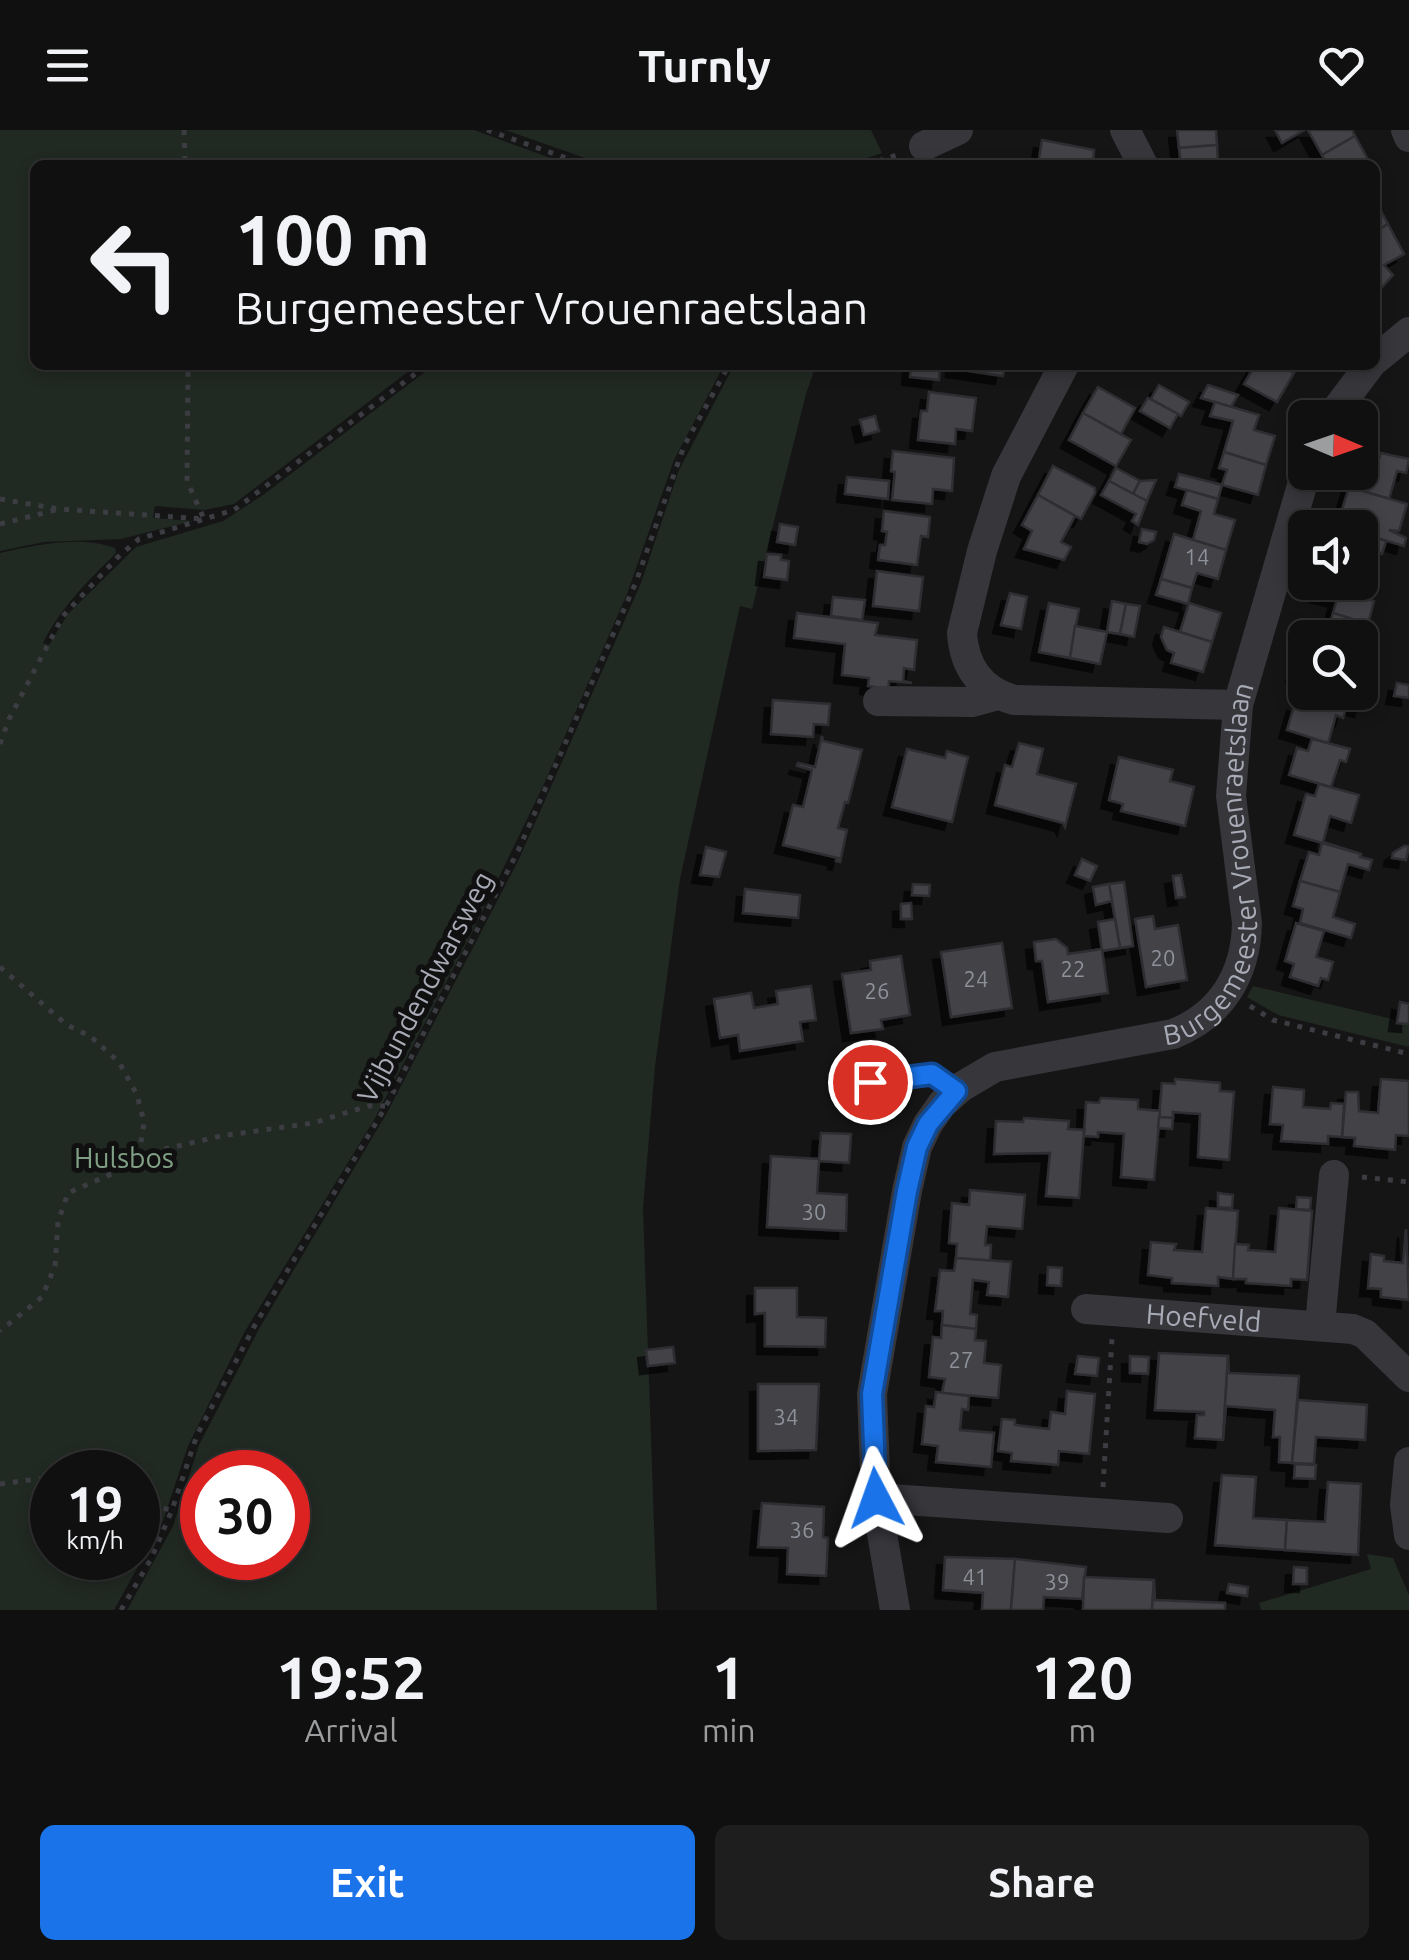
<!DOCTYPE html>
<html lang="en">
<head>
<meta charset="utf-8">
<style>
  body { margin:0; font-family:Ubuntu,sans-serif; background:#1e1e1e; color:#f1f3f6; height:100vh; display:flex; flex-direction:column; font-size:38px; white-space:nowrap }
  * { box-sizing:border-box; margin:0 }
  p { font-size:32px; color:#9c9d9f }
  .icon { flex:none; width:55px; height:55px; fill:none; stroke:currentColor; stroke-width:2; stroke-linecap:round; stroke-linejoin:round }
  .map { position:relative; height:1480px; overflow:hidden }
  .side { display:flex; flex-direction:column; background:#101010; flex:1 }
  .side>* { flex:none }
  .hud { position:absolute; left:30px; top:30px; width:1350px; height:210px; border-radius:15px; box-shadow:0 5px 15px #0003,0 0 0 2px #303030; background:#101010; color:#f1f3f6; overflow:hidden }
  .needle { width:65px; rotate:92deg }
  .controls { position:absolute; left:1288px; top:270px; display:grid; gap:20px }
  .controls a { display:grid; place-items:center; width:90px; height:90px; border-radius:15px; background:#101010; box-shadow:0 5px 15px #0003,0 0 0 2px #303030; font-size:50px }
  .speed { position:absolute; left:30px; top:1320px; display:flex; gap:20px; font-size:50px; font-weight:700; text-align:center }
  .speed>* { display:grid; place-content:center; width:130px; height:130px; border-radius:50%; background:#101010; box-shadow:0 5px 15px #0003,0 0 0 2px #303030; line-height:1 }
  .speed small { font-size:25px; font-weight:400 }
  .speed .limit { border:15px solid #d22; background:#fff; color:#111 }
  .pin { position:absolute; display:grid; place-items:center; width:85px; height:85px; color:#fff; margin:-42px; border:5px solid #fff; border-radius:50%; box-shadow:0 2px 10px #0007 }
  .me { position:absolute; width:110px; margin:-55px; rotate:356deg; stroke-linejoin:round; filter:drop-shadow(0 0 8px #0008) }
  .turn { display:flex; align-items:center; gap:35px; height:210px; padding:0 40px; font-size:45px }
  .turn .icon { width:130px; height:130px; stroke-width:2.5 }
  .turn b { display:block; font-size:70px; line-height:85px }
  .eta { display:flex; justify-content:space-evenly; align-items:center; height:170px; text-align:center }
  .eta b { font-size:60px; font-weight:700; line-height:70px }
  .primary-button { display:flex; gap:20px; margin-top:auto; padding:20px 40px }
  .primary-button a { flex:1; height:115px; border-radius:15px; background:#1a73e8; color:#fff; font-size:40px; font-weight:700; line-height:115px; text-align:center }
  .primary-button a+a { background:#1e1e1e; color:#f1f3f6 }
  header { display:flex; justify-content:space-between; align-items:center; height:130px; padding:0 40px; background:#101010; font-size:45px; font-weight:700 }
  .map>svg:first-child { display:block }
  .green { fill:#212923; fill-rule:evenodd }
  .building { fill:#424246; stroke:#2f2f32; stroke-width:2.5; filter:url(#shadow) }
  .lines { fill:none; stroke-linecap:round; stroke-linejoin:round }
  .path { stroke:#3c3d42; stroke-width:5; stroke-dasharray:5 8; stroke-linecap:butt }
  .lane { stroke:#36363b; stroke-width:15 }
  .street { stroke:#36363b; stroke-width:30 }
  .route-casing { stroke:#114b97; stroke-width:25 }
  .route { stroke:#1a73e8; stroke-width:18 }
  .labels { text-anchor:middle; stroke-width:10; stroke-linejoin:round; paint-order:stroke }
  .number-label { font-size:22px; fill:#8e919a }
  .street-label { font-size:28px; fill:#a8abb6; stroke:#101011 }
  .park-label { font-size:28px; fill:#80a085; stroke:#101011 }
</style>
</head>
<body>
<header><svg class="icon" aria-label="menu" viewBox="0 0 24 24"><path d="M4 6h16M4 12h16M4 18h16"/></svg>Turnly<svg class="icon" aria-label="heart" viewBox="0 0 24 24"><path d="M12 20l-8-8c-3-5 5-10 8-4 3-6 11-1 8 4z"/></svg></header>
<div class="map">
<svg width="1409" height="1480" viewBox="0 0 1409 1480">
  <defs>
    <filter id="shadow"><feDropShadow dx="-8" dy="8" stdDeviation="0" flood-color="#0009"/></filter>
  </defs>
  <rect width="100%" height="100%" fill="#151516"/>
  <!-- green -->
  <g class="green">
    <polygon points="0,0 474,0 570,35 35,35 35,235 417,235 234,374 204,380 155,376 153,388 193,391 121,409 44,412 0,421"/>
    <polygon points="505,0 871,0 882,23 847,35 605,35"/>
    <path d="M434,235h290l-50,95 -47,134 -83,190 -74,153 -96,183 -130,213 -56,113 -25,75 -49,89h-114v-1057c35,-8 80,-18 115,-5l1,5c-28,28 -55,54 -73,90l6,2 19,-31 68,-67 87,-26 40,-26zM52,1342h86v86h-86z"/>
    <path d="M734,235h82l-10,29 -54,215 -12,-3 -60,273 -25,188 -12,141 14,402h-530l46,-84 26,-81 61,-118 128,-216 131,-252 122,-276 38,-113zM202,1342h86v86h-86z"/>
    <polygon points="1253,856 1409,893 1409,917 1278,885 1247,867"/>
    <polygon points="1367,1424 1393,1428 1409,1465 1409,1480 1261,1480 1259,1473 1371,1439"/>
  </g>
  <!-- building -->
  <g class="building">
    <polygon points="1177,0 1216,0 1217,15 1179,18"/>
    <polygon points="1275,0 1304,0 1282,13"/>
    <polygon points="1308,0 1352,0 1355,6 1322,25"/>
    <polygon points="1355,6 1370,33 1327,35 1322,25"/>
    <polygon points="1042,10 1094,20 1093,35 1038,35"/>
    <polygon points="1217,15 1218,35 1181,35 1179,18"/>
    <polygon points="1375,70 1388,94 1375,102"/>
    <polygon points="1388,94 1404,124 1384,135 1393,145 1375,165 1375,102"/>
    <polygon points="911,235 940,235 939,250 910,247"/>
    <polygon points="954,235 1005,235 1003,246 954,239"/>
    <polygon points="1255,235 1279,235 1294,243 1277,272 1244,254"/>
    <polygon points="1159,255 1189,272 1181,286 1151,269"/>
    <polygon points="1208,255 1238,265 1231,277 1201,268"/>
    <polygon points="1098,257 1135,278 1121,304 1083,283"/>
    <polygon points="929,262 976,268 972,301 956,299 955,314 918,310 921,281 927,281"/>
    <polygon points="1148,268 1178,284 1170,298 1140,281"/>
    <polygon points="1215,272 1259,285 1254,300 1275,306 1266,335 1224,322 1233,291 1210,286"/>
    <polygon points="1083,283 1131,310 1116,336 1069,310"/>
    <polygon points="875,286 879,301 864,305 860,290"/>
    <polygon points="893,321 954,328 952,361 933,359 932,374 892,370 895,342 891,341"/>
    <polygon points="1224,322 1266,335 1258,365 1222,355 1227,340 1219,338"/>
    <polygon points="1381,323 1409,329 1406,343 1397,341 1389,369 1349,357 1353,342 1360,342 1360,330 1377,335"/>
    <polygon points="1053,336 1095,358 1095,363 1081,389 1038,365"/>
    <polygon points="1116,338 1140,351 1133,364 1109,351"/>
    <polygon points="1179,344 1222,355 1218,369 1175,357"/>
    <polygon points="847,347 889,351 888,369 845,364"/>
    <polygon points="1156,350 1147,371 1133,364 1140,351"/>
    <polygon points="1109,351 1147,371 1138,395 1132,391 1136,384 1101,365"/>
    <polygon points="1349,357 1407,374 1399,401 1389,400 1406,408 1404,416 1360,403 1361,389 1341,383"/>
    <polygon points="1187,360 1218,369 1214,384 1235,390 1226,420 1193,410 1201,381 1182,375"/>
    <polygon points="1038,365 1075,386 1061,412 1071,417 1064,430 1024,419 1032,401 1022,395"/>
    <polygon points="884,381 930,387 928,407 921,406 917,435 878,430 880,415 885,415 887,402 882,401"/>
    <polygon points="780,394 798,397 795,415 777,412"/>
    <polygon points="1142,399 1156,402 1154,410 1147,414 1139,412"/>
    <polygon points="1360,403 1386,411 1382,424 1374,421 1366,449 1360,447"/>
    <polygon points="1174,404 1226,420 1218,449 1197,443 1192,458 1161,449"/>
    <polygon points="767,424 781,425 781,430 789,431 787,450 764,447"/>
    <polygon points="877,441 923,447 919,481 873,476"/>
    <polygon points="1360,447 1366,449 1360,467 1374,471 1368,494 1333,483 1337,469 1318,464 1321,452 1360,452"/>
    <polygon points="1161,449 1192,458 1188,474 1156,465"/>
    <polygon points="1010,463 1027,467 1021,499 1001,495"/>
    <polygon points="833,467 865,470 862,490 831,486"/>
    <polygon points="1112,471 1126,474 1120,504 1107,502"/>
    <polygon points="1049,473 1079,479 1070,528 1039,522"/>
    <polygon points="1189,473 1221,483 1212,512 1180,502"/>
    <polygon points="1126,474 1140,476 1134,507 1120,504"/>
    <polygon points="797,483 878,493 875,505 917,510 914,540 904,538 903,551 912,553 889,551 888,559 868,556 869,548 842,545 845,514 794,508"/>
    <polygon points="1333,483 1363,492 1360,504 1350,501 1349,508 1305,508 1305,519 1302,518 1310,491 1329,497"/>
    <polygon points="1075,496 1107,502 1100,534 1070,528"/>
    <polygon points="1164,497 1212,512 1203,542 1171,533 1174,523 1167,520 1161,507"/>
    <polygon points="1302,518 1305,519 1305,547 1294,544"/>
    <polygon points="1397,553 1409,555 1409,568 1394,566"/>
    <polygon points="1319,562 1351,562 1365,568 1362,579 1318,566"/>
    <polygon points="1318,566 1347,574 1343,588 1336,585 1328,613 1287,600 1295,573 1315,578"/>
    <polygon points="773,570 830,574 828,595 814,594 813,607 771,604"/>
    <polygon points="822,606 823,611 862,620 848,673 845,672 838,698 847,700 840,732 836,731 838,728 783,715 793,675 803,677 812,640 797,636 798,633 815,637"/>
    <polygon points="1312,609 1350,619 1346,632 1340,630 1331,657 1289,645 1297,618 1308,621"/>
    <polygon points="1019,613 1043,619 1037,644 1076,654 1065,697 1063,693 995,675 1005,635 1012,637"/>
    <polygon points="907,619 945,628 947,621 968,627 952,692 892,677"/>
    <polygon points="1119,627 1173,640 1170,651 1194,657 1185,696 1121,681 1123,674 1109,670"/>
    <polygon points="1319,654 1359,665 1351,693 1330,686 1323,712 1361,724 1294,705 1306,664 1315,666"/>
    <polygon points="1322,713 1361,724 1360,727 1372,730 1369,740 1348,734 1340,762 1300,751 1309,722 1319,725"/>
    <polygon points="1404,716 1409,716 1406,730 1392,728 1393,723"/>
    <polygon points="706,717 726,722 719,747 700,745"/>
    <polygon points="1082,729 1097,736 1090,751 1075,745"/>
    <polygon points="1181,745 1185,767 1176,768 1173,746"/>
    <polygon points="1300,751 1340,762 1333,787 1355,794 1351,808 1300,793 1303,779 1293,776"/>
    <polygon points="1124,752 1133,816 1120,818 1109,754"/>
    <polygon points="913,754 930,755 929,766 912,765"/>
    <polygon points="1109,754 1112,771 1096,775 1093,757"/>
    <polygon points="745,759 800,765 798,788 743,783"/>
    <polygon points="911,773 912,789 901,789 901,774"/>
    <polygon points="1153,786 1155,799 1178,795 1187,850 1146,857 1135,789"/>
    <polygon points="1115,789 1120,818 1102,821 1098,792"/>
    <polygon points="1296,793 1324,801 1316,827 1333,832 1328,850 1321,848 1318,856 1290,847 1294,834 1285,831"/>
    <polygon points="1056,809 1067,818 1068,824 1102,819 1108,863 1048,872 1042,831 1036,831 1034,812"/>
    <polygon points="1002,813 1012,878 951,887 941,822"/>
    <polygon points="901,826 910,885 881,890 883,899 851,903 842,844 871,840 870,831"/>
    <polygon points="811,856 816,890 800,892 803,911 740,921 738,905 720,908 714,869 751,863 754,878 778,874 776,861"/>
    <polygon points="1400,872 1409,874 1409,894 1397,893"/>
    <polygon points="1175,949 1220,953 1220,961 1234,962 1229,1030 1198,1027 1200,984 1173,982 1173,988 1159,987 1162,953 1175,954"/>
    <polygon points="1381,949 1409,951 1409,1006 1396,1005 1395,1020 1354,1016 1355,1008 1342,1007 1346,962 1358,962 1359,981 1378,983"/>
    <polygon points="1273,957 1304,960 1303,977 1330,979 1331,973 1344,974 1342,1007 1328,1006 1328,1014 1281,1011 1283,995 1270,994"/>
    <polygon points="1101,968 1138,970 1138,979 1160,981 1154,1050 1121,1047 1124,1004 1098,1002 1098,1007 1084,1006 1086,972 1099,973"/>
    <polygon points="1159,987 1173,988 1172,999 1158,998"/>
    <polygon points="1024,988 1069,991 1068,999 1084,1000 1079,1068 1046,1066 1050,1023 994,1024 996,991 1023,992"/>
    <polygon points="821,1003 851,1004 849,1033 819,1031 817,1063 847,1065 846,1101 767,1097 771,1026 819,1029"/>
    <polygon points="970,1060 1025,1065 1022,1099 987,1096 985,1115 991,1115 990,1131 956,1128 957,1114 949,1113 952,1073 969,1075"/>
    <polygon points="1218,1063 1233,1065 1232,1078 1218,1077"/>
    <polygon points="1297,1067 1311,1068 1310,1080 1296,1079"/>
    <polygon points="1206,1078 1238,1081 1233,1149 1218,1147 1218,1156 1172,1153 1172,1148 1148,1145 1151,1112 1176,1114 1174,1120 1202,1122"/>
    <polygon points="1279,1078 1312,1081 1307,1150 1291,1149 1291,1156 1246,1153 1246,1149 1233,1149 1235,1114 1249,1115 1248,1120 1275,1122"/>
    <polygon points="1406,1099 1409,1170 1381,1167 1381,1159 1368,1158 1371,1124 1384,1126 1384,1131 1403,1133"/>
    <polygon points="956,1128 1011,1132 1008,1167 987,1165 989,1152 973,1150 970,1184 977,1185 976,1199 942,1195 943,1181 935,1181 940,1140 954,1141"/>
    <polygon points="1048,1137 1062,1138 1061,1156 1047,1155"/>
    <polygon points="755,1158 797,1158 797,1187 826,1188 825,1217 765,1216 765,1183 755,1184"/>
    <polygon points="942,1195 976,1199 975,1210 986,1211 984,1233 1001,1235 998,1268 942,1263 945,1249 929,1247 933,1207 941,1208"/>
    <polygon points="673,1217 675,1233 648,1236 646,1220"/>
    <polygon points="1159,1223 1228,1226 1223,1310 1195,1308 1197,1285 1204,1285 1204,1282 1155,1280"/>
    <polygon points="1078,1226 1099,1228 1097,1246 1075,1244"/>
    <polygon points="1130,1226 1149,1227 1148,1244 1130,1243"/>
    <polygon points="1228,1226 1229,1243 1299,1246 1292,1333 1279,1332 1280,1307 1273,1307 1275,1280 1226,1276 1223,1310"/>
    <polygon points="758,1254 819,1254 816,1320 758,1321"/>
    <polygon points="1067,1261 1095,1264 1089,1324 1059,1321 1058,1335 1011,1331 1012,1323 998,1321 1002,1289 1015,1290 1015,1295 1049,1299 1051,1282 1065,1284"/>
    <polygon points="936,1262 969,1266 968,1280 962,1279 960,1300 994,1303 991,1337 936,1332 938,1316 922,1314 926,1276 934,1277"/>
    <polygon points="1298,1270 1367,1275 1365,1310 1316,1307 1314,1334 1292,1333"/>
    <polygon points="1295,1334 1316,1335 1315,1349 1294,1348"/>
    <polygon points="1222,1345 1256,1347 1253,1388 1287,1390 1285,1420 1215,1415"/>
    <polygon points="1328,1352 1361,1354 1358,1425 1285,1420 1287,1390 1325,1392"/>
    <polygon points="762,1373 824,1377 823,1407 828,1408 826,1446 787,1444 788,1418 758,1417"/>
    <polygon points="945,1427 1015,1429 1011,1480 982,1480 983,1463 943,1460"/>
    <polygon points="1015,1429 1086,1437 1082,1469 1044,1467 1043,1480 1011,1480"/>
    <polygon points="1294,1437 1307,1438 1307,1454 1293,1454"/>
    <polygon points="1084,1447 1154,1450 1152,1480 1083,1480"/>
    <polygon points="1154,1450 1155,1470 1225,1473 1225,1480 1152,1480"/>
    <polygon points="1229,1454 1248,1457 1247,1466 1227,1463"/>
  </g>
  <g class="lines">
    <!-- path -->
    <g class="path">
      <polyline points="184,0 185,35"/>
      <polyline points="487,0 586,35"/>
      <polyline points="866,35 897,25"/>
      <polyline points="0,369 59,379 204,389 187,351 188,235"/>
      <polyline points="0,394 56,380"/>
      <polyline points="0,614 9,589 63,486 118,427 139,409 234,380 427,235"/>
      <polyline points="0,837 67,895 90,906 119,932 137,965 144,992 139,1025 123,1039 68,1063 58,1092 55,1136 42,1167 0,1201"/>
      <polyline points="1250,876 1273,890 1409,924"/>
      <polyline points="139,1025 221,1006 313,993 368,976 385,976"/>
      <polyline points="1362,1047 1409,1052"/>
      <polyline points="73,1342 93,1342"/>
      <polyline points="0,1354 52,1347"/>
      <polyline points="1103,1357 1112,1208"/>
      <polyline points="138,1374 172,1380"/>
      <polyline points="121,1480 151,1429 172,1380 197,1305 255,1195 386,976 518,721 636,452 684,316 729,235"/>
    </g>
    <!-- lane -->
    <polyline class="lane" points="842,956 932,943 956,961"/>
    <!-- street -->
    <g class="street">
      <polyline points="1125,0 1143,35"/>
      <polyline points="1406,0 1409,7"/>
      <polyline points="924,16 958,0"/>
      <polyline points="1375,230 1409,202"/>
      <path d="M1064,235l-58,111 -24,75 -20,82c2,33 19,58 52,67l224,5"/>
      <polyline points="1330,288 1370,235"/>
      <polyline points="878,571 972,572 998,565"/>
      <path id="s1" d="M1086,1179l267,20 12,5 44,43"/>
      <polyline points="1320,1195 1334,1045"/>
      <polyline points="1409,1332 1405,1375 1409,1405"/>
      <polyline points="876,1368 1168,1388"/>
      <path id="s2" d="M895,1480l-19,-112 -4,-104 35,-203 10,-44 11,-23 14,-20 19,-17 34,-20 178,-33c48,-19 73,-59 74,-111l-16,-127 7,-91 68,-233"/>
    </g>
  </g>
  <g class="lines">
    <!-- route casing -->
    <g class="route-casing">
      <polyline id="route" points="870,952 932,944 956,961 928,994 917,1017 907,1061 872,1264 876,1368"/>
    </g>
    <!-- route -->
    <use href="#route" class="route"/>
  </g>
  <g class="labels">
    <!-- number labels -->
    <g class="number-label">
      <text x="1197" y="435">14</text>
      <text x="1163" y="836">20</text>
      <text x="1073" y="847">22</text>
      <text x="976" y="857">24</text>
      <text x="877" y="869">26</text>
      <text x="814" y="1090">30</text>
      <text x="961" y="1238">27</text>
      <text x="786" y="1295">34</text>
      <text x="802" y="1408">36</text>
      <text x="975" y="1455">41</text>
      <text x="1057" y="1460">39</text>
    </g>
    <!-- street labels -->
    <g class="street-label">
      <text dy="10" stroke="none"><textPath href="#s2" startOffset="952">Burgemeester Vrouenraetslaan</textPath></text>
      <text transform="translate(425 857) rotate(-62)" y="10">Vijbundendwarsweg</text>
      <text dy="10" stroke="none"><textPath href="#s1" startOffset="118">Hoefveld</textPath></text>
    </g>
    <!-- park labels -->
    <g class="park-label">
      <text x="124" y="1038">Hulsbos</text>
    </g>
  </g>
</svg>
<div class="controls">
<a><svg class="needle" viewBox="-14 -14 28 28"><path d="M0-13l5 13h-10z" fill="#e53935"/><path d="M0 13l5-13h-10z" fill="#9c9d9f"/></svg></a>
<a><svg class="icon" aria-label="sound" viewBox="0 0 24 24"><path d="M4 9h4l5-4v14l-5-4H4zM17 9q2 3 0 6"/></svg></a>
<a><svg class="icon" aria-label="search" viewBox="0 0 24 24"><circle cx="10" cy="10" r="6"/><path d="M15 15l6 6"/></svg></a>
</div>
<div class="speed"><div>19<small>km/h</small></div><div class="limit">30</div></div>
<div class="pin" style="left:870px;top:952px;background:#d93025"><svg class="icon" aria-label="arrive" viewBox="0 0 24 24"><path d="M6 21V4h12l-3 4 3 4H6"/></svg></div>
<svg class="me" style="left:876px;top:1368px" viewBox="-20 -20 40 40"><path d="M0-17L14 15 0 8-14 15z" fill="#1a73e8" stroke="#fff" stroke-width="4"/></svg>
<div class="hud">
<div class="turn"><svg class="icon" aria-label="left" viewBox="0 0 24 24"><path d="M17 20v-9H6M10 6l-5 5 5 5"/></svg><div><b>100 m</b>Burgemeester Vrouenraetslaan</div></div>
</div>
</div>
<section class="side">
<div class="eta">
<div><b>19:52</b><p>Arrival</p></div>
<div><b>1</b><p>min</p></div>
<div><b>120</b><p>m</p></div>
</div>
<div class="primary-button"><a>Exit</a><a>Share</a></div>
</section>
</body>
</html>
